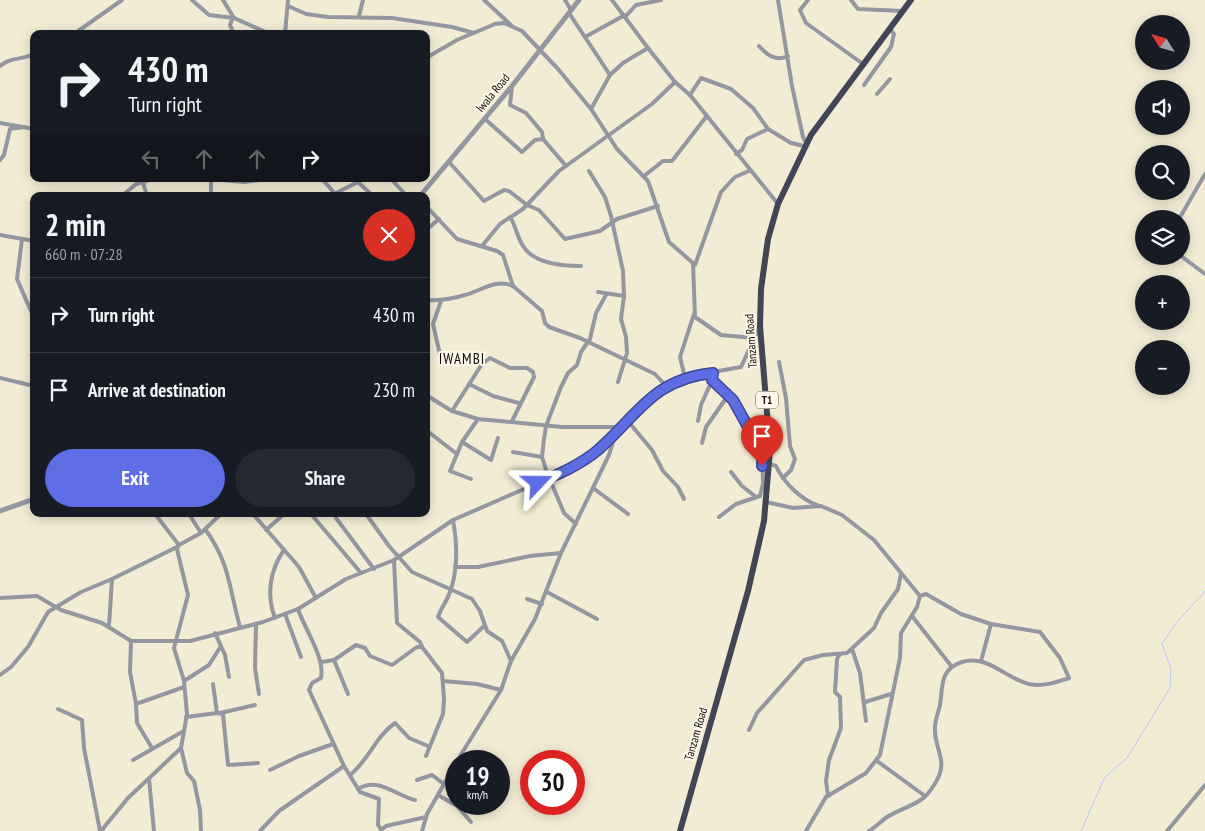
<!DOCTYPE html>
<html lang="en">
<head>
<meta charset="utf-8">
<style>
  body { margin:0; font-family:"PT Sans Narrow",sans-serif; background:#242831; color:#f1f3f6; height:100vh; display:flex; flex-direction:column; font-size:19px; white-space:nowrap }
  * { box-sizing:border-box; margin:0 }
  p { font-size:16px; color:#9ea1a6 }
  .icon { flex:none; width:28px; height:28px; fill:none; stroke:currentColor; stroke-width:2; stroke-linecap:round; stroke-linejoin:round }
  .map { position:relative; flex:1; overflow:hidden }
  .side { position:absolute; left:30px; top:192px; width:400px; height:325px; display:flex; flex-direction:column; background:#171b24; border-radius:10px; box-shadow:0 2px 12px #0003 }
  .side>* { flex:none }
  .banner { position:absolute; left:30px; top:30px; width:400px; height:152px; border-radius:10px; box-shadow:0 2px 12px #0003; background:#171b24; color:#f1f3f6; overflow:hidden }
  .needle { width:32px; rotate:307deg }
  .tools { position:absolute; left:1135px; top:15px; display:grid; gap:10px }
  .tools a { display:grid; place-items:center; width:55px; height:55px; border-radius:50%; background:#171b24; box-shadow:0 2px 12px #0003; font-size:25px }
  .speed { position:absolute; left:445px; top:750px; display:flex; gap:10px; font-size:25px; font-weight:700; text-align:center }
  .speed>* { display:grid; place-content:center; width:65px; height:65px; border-radius:50%; background:#171b24; box-shadow:0 2px 12px #0003; line-height:1 }
  .speed small { font-size:12px; font-weight:400 }
  .speed .limit { border:8px solid #d22; background:#fff; color:#111 }
  .pin { position:absolute; display:grid; place-items:center; width:42px; height:42px; color:#fff; margin:-51px -21px; border-radius:50% 50% 50% 0; rotate:-45deg; box-shadow:0 0 5px #0007 }
  .pin .icon { rotate:45deg }
  .me { position:absolute; width:55px; margin:-28px; rotate:67deg; stroke-linejoin:round; filter:drop-shadow(0 0 4px #0008) }
  .turn { display:flex; align-items:center; gap:18px; height:105px; padding:0 15px; font-size:22px }
  .turn .icon { width:65px; height:65px; stroke-width:2.5 }
  .turn b { display:block; font-size:35px; line-height:42px }
  .lanes { display:flex; align-items:center; height:48px; padding:0 15px; background:#0003; justify-content:center; gap:25px; direction:ltr }
  .lanes .off { opacity:.35 }
  .round { display:grid; place-items:center; flex:none; width:52px; height:52px; border-radius:26px; background:#242831 }
  .summary { display:flex; align-items:center; justify-content:space-between; height:85px; padding:0 15px }
  h1 { font-size:30px; font-weight:600; line-height:38px }
  .cta { display:flex; gap:10px; margin-top:auto; padding:10px 15px }
  .cta a { flex:1; height:58px; border-radius:30px; background:#5e6de4; color:#fff; font-size:20px; font-weight:600; line-height:58px; text-align:center }
  .cta a+a { background:#242831; color:#f1f3f6 }
  ul { padding:0; list-style:none }
  li { display:flex; align-items:center; gap:15px; height:75px; padding:0 15px; border-top:1px solid #363941 }
  li div { flex:1 }
  li b { display:block; font-size:19px }
  li em { font-style:normal }
  .map>svg:first-child { display:block }
  .lines { fill:none; stroke-linecap:round; stroke-linejoin:round }
  .stream { stroke:#b9c6fc; stroke-width:1 }
  .minor { stroke:#9496a0; stroke-width:4 }
  .tertiary { stroke:#9496a0; stroke-width:5 }
  .trunk { stroke:#414556; stroke-width:6 }
  .route-casing { stroke:#3d4794; stroke-width:12 }
  .route { stroke:#5e6de4; stroke-width:9 }
  .labels { text-anchor:middle; stroke-width:4; stroke-linejoin:round; paint-order:stroke }
  .shield { fill:#fef9eb; stroke:#57534a; stroke-width:1 }
  .shield-label { font-size:11px; font-weight:bold; fill:#0f0c05 }
  .street-label { font-size:12px; fill:#0f0c05; stroke:#fef9eb }
  .quarter-label { font-size:15px; letter-spacing:1px; fill:#0f0c05; stroke:#fef9eb }
</style>
</head>
<body>
<div class="map">
<svg width="1205" height="831" viewBox="0 0 1205 831">
  <rect width="100%" height="100%" fill="#f3ecd5"/>
  <g class="lines">
    <!-- stream -->
    <polyline class="stream" points="1081,831 1105,777 1127,758 1170,688 1171,669 1162,644 1176,623 1205,591"/>
    <!-- minor -->
    <g class="minor">
      <polyline points="192,0 209,15 234,18 270,34"/>
      <polyline points="223,0 234,18"/>
      <polyline points="484,0 511,25"/>
      <polyline points="565,0 571,10"/>
      <polyline points="612,0 648,48 675,82 690,95 778,204"/>
      <polyline points="778,0 792,86 803,137 806,143"/>
      <polyline points="808,0 800,10 806,23 863,64"/>
      <polyline points="851,0 858,9 903,11"/>
      <polyline points="288,6 306,14 328,17 392,18 452,27 474,33"/>
      <polyline points="569,13 610,75"/>
      <polyline points="359,16 363,0"/>
      <polyline points="625,17 636,5 661,0"/>
      <polyline points="232,19 230,25 234,34"/>
      <polyline points="74,34 122,0"/>
      <polyline points="285,34 288,0"/>
      <polyline points="585,37 625,15"/>
      <path d="M759,46c8,9 17,16 29,10"/>
      <polyline points="426,58 457,40 495,24 504,23 522,31 558,69 591,109 617,149 648,181 669,242 693,263 695,317 721,335 754,338"/>
      <path d="M0,66c10,-9 22,-6 34,-12"/>
      <polyline points="864,85 891,47 894,34 890,29"/>
      <polyline points="512,86 510,105 526,113 542,132 543,139 566,166"/>
      <polyline points="877,94 890,79"/>
      <polyline points="690,95 701,78 731,89 753,108 768,129 791,143 804,146"/>
      <polyline points="591,109 610,75 623,63 648,48"/>
      <polyline points="485,119 522,152 535,140 543,139"/>
      <polyline points="0,123 34,129"/>
      <polyline points="736,154 742,150 747,139 768,129"/>
      <polyline points="0,160 4,155 10,129 24,127"/>
      <polyline points="449,162 484,201 504,190 509,191 527,205 539,210 565,239 600,231 617,219 658,206"/>
      <polyline points="589,171 605,197 611,216 623,271 624,296 621,319 626,337 627,353 618,382"/>
      <polyline points="644,176 663,161 672,161 706,117"/>
      <polyline points="142,179 147,196"/>
      <polyline points="210,179 244,182 267,179"/>
      <polyline points="322,179 337,196"/>
      <polyline points="391,179 407,196"/>
      <polyline points="211,180 211,196"/>
      <polyline points="334,194 358,182 373,196"/>
      <polyline points="122,196 136,184 152,179"/>
      <polyline points="426,206 457,239 497,251 503,255 513,286 542,311 545,323 549,327 580,338 655,374 666,386"/>
      <path d="M510,217c6,9 7,20 13,29 11,18 39,20 58,20"/>
      <polyline points="1179,219 1205,174"/>
      <polyline points="426,230 439,219"/>
      <polyline points="0,235 34,241"/>
      <polyline points="22,239 17,279 34,318"/>
      <polyline points="482,246 500,224 523,209 559,171 652,104 675,82"/>
      <polyline points="1181,256 1205,274"/>
      <polyline points="695,265 721,192 735,177 749,171"/>
      <polyline points="598,292 624,296"/>
      <path d="M426,300c14,1 26,-1 39,-5 16,-4 31,-17 48,-9"/>
      <polyline points="441,359 433,324 441,301"/>
      <polyline points="779,362 786,398 790,446 795,459 791,470 783,478"/>
      <polyline points="713,373 712,380 733,400 747,425 755,431 762,442 763,484 760,496"/>
      <polyline points="0,378 34,386"/>
      <polyline points="685,378 680,357 694,314"/>
      <polyline points="469,384 493,396 519,403"/>
      <polyline points="426,395 452,411 478,419 562,427 621,427"/>
      <polyline points="452,411 482,364 490,358 510,368 527,368 533,372 534,377 512,421"/>
      <polyline points="627,420 652,450 663,471 678,487 684,499"/>
      <polyline points="698,421 701,405 712,380"/>
      <polyline points="426,430 457,454"/>
      <polyline points="462,442 491,460 498,438"/>
      <polyline points="702,443 706,427 729,394"/>
      <polyline points="513,452 542,457"/>
      <path d="M770,464l6,2c8,17 24,33 43,40"/>
      <polyline points="731,472 742,486 756,497"/>
      <polyline points="471,479 450,471 462,442 478,419"/>
      <polyline points="593,488 628,514"/>
      <polyline points="766,502 793,508 821,506 842,515 874,540 920,596 917,607 901,633 900,658 880,755 866,773 826,797 806,831"/>
      <polyline points="155,514 179,545"/>
      <polyline points="189,514 201,533"/>
      <polyline points="253,514 299,567 316,598"/>
      <polyline points="311,514 361,573"/>
      <polyline points="366,514 389,546 412,572 472,599 480,611 487,631 502,641 511,661"/>
      <polyline points="719,517 736,504 760,496"/>
      <polyline points="336,518 374,569"/>
      <path d="M453,520c4,22 5,50 -3,72 -3,9 -9,16 -12,25l29,25 17,-16"/>
      <polyline points="576,524 564,513 546,470 542,457 544,439 546,426 561,387 568,373 577,365 581,352 590,339 596,313 606,295"/>
      <path d="M205,529c25,34 24,59 35,98"/>
      <polyline points="266,530 284,514"/>
      <polyline points="394,560 397,623 420,642 422,647"/>
      <polyline points="455,567 478,567 530,556 561,553"/>
      <polyline points="547,592 597,619"/>
      <polyline points="0,598 37,596 61,610 102,623 131,641 190,641 263,622 298,609 346,579 394,560 453,520 572,468 598,450 640,407 666,386 696,375 741,367 759,328"/>
      <polyline points="527,599 542,604"/>
      <path d="M298,609c7,21 27,48 23,69l-9,5 -3,7 35,76 16,26 19,7 -1,26 3,4"/>
      <polyline points="285,614 301,657"/>
      <polyline points="912,616 952,667"/>
      <path d="M275,618c-9,-23 -5,-48 9,-68"/>
      <polyline points="256,624 255,668 259,694"/>
      <polyline points="109,626 112,579 177,547"/>
      <polyline points="215,633 225,655 229,677"/>
      <polyline points="131,641 130,672 136,704 137,723 152,748"/>
      <polyline points="852,649 860,673 866,721"/>
      <polyline points="334,660 348,694"/>
      <polyline points="981,661 991,624"/>
      <polyline points="322,662 334,660 356,645 365,648 370,656 392,665 417,647 422,647 442,673 444,699 443,714 426,756"/>
      <polyline points="0,675 11,667 28,647 48,612 81,592 112,579"/>
      <polyline points="184,681 209,665 221,646"/>
      <polyline points="443,681 477,684 501,690"/>
      <polyline points="213,684 217,713"/>
      <polyline points="865,702 891,694"/>
      <polyline points="136,704 184,687"/>
      <polyline points="58,709 82,720 84,748 100,831"/>
      <polyline points="220,713 255,705"/>
      <polyline points="186,717 217,713 223,714 228,765 258,763"/>
      <polyline points="749,730 757,713 804,660 823,655 847,653 874,628 881,613 898,589 901,573"/>
      <polyline points="133,760 182,732"/>
      <polyline points="457,761 501,690 511,661 535,619 561,553 609,455 616,432"/>
      <polyline points="877,761 925,796"/>
      <polyline points="270,770 299,756 333,744"/>
      <path d="M350,775c19,-15 25,-38 45,-52l14,15 19,8"/>
      <polyline points="149,779 154,831"/>
      <polyline points="417,780 432,775 444,784"/>
      <path d="M358,789c19,-13 39,7 57,11"/>
      <polyline points="438,795 457,806 471,822"/>
      <polyline points="828,796 826,781 829,760 841,728 840,697 835,692 837,659 840,654"/>
      <polyline points="381,830 386,826 426,817"/>
      <polyline points="101,831 128,798 181,748"/>
      <polyline points="201,831 200,810 194,781 187,773 181,748 187,714 184,681 174,648 188,595 177,549 179,545 201,533 221,514"/>
      <polyline points="260,831 279,811 344,766"/>
      <polyline points="422,831 427,814 456,763"/>
      <path d="M869,831c7,-4 12,-10 18,-14 25,-15 37,-10 52,-41 7,-16 -4,-29 -4,-45 -1,-9 3,-17 5,-26 3,-17 -1,-36 22,-43 26,-8 44,17 67,22 15,3 27,-2 40,-6l-9,-20 -20,-26 -49,-8 -30,-10 -35,-20 -6,2"/>
      <polyline points="1167,831 1205,785"/>
    </g>
    <!-- tertiary -->
    <g class="tertiary">
      <polyline points="420,196 512,86 579,0"/>
      <polyline points="0,511 34,499"/>
    </g>
    <!-- trunk -->
    <polyline class="trunk" points="680,831 748,591 764,521 770,450 760,326 761,289 768,239 778,204 811,135 911,0"/>
  </g>
  <g class="lines">
    <!-- route casing -->
    <g class="route-casing">
      <path id="route" d="M538,483c21,-9 42,-18 60,-33 41,-36 55,-71 115,-77l-1,7 21,20 14,25 12,11 4,11 -1,19"/>
    </g>
    <!-- route -->
    <use href="#route" class="route"/>
  </g>
  <g class="labels">
    <!-- shield labels -->
    <rect class="shield" x="756" y="391.5" width="22" height="17" rx="4"/>
    <g class="shield-label">
      <text x="767" y="404">T1</text>
    </g>
    <!-- street labels -->
    <g class="street-label">
      <text transform="translate(493 93) rotate(-51)" y="4">Iwala Road</text>
      <text transform="translate(751 341) rotate(-94)" y="4">Tanzam Road</text>
      <text transform="translate(696 734) rotate(-74)" y="4">Tanzam Road</text>
    </g>
    <!-- quarter labels -->
    <g class="quarter-label">
      <text x="462" y="364">IWAMBI</text>
    </g>
  </g>
</svg>
<div class="tools">
<a><svg class="needle" viewBox="-14 -14 28 28"><path d="M0-13l5 13h-10z" fill="#e53935"/><path d="M0 13l5-13h-10z" fill="#9ea1a6"/></svg></a>
<a><svg class="icon" aria-label="sound" viewBox="0 0 24 24"><path d="M4 9h4l5-4v14l-5-4H4zM17 9q2 3 0 6"/></svg></a>
<a><svg class="icon" aria-label="search" viewBox="0 0 24 24"><circle cx="10" cy="10" r="6"/><path d="M15 15l6 6"/></svg></a>
<a><svg class="icon" aria-label="layers" viewBox="0 0 24 24"><path d="M12 4l9 5-9 5-9-5zM3 14l9 5 9-5"/></svg></a>
<a>+</a>
<a>−</a>
</div>
<div class="speed"><div>19<small>km/h</small></div><div class="limit">30</div></div>
<div class="pin" style="left:762px;top:466px;background:#d93025"><svg class="icon" aria-label="arrive" viewBox="0 0 24 24"><path d="M6 21V4h12l-3 4 3 4H6"/></svg></div>
<svg class="me" style="left:538px;top:483px" viewBox="-20 -20 40 40"><path d="M0-17L14 15 0 8-14 15z" fill="#5e6de4" stroke="#fff" stroke-width="4"/></svg>
<div class="banner">
<div class="turn"><svg class="icon" aria-label="right" viewBox="0 0 24 24"><path d="M7 20v-9h11M14 6l5 5-5 5"/></svg><div><b>430 m</b>Turn right</div></div>
<div class="lanes"><svg class="icon off" aria-label="left" viewBox="0 0 24 24"><path d="M17 20v-9H6M10 6l-5 5 5 5"/></svg><svg class="icon off" aria-label="ahead" viewBox="0 0 24 24"><path d="M12 20V5M6 11l6-6 6 6"/></svg><svg class="icon off" aria-label="ahead" viewBox="0 0 24 24"><path d="M12 20V5M6 11l6-6 6 6"/></svg><svg class="icon" aria-label="right" viewBox="0 0 24 24"><path d="M7 20v-9h11M14 6l5 5-5 5"/></svg></div>
</div>
<section class="side">
<div class="summary"><div><h1>2 min</h1><p>660 m · 07:28</p></div><a class="round" style="background:#d93025;color:#fff"><svg class="icon" aria-label="close" viewBox="0 0 24 24"><path d="M6 6l12 12M18 6L6 18"/></svg></a></div>
<ul>
<li><svg class="icon" aria-label="right" viewBox="0 0 24 24"><path d="M7 20v-9h11M14 6l5 5-5 5"/></svg><div><b>Turn right</b></div><em>430 m</em></li>
<li><svg class="icon" aria-label="arrive" viewBox="0 0 24 24"><path d="M6 21V4h12l-3 4 3 4H6"/></svg><div><b>Arrive at destination</b></div><em>230 m</em></li>
</ul>
<div class="cta"><a>Exit</a><a>Share</a></div>
</section>
</div>
</body>
</html>
